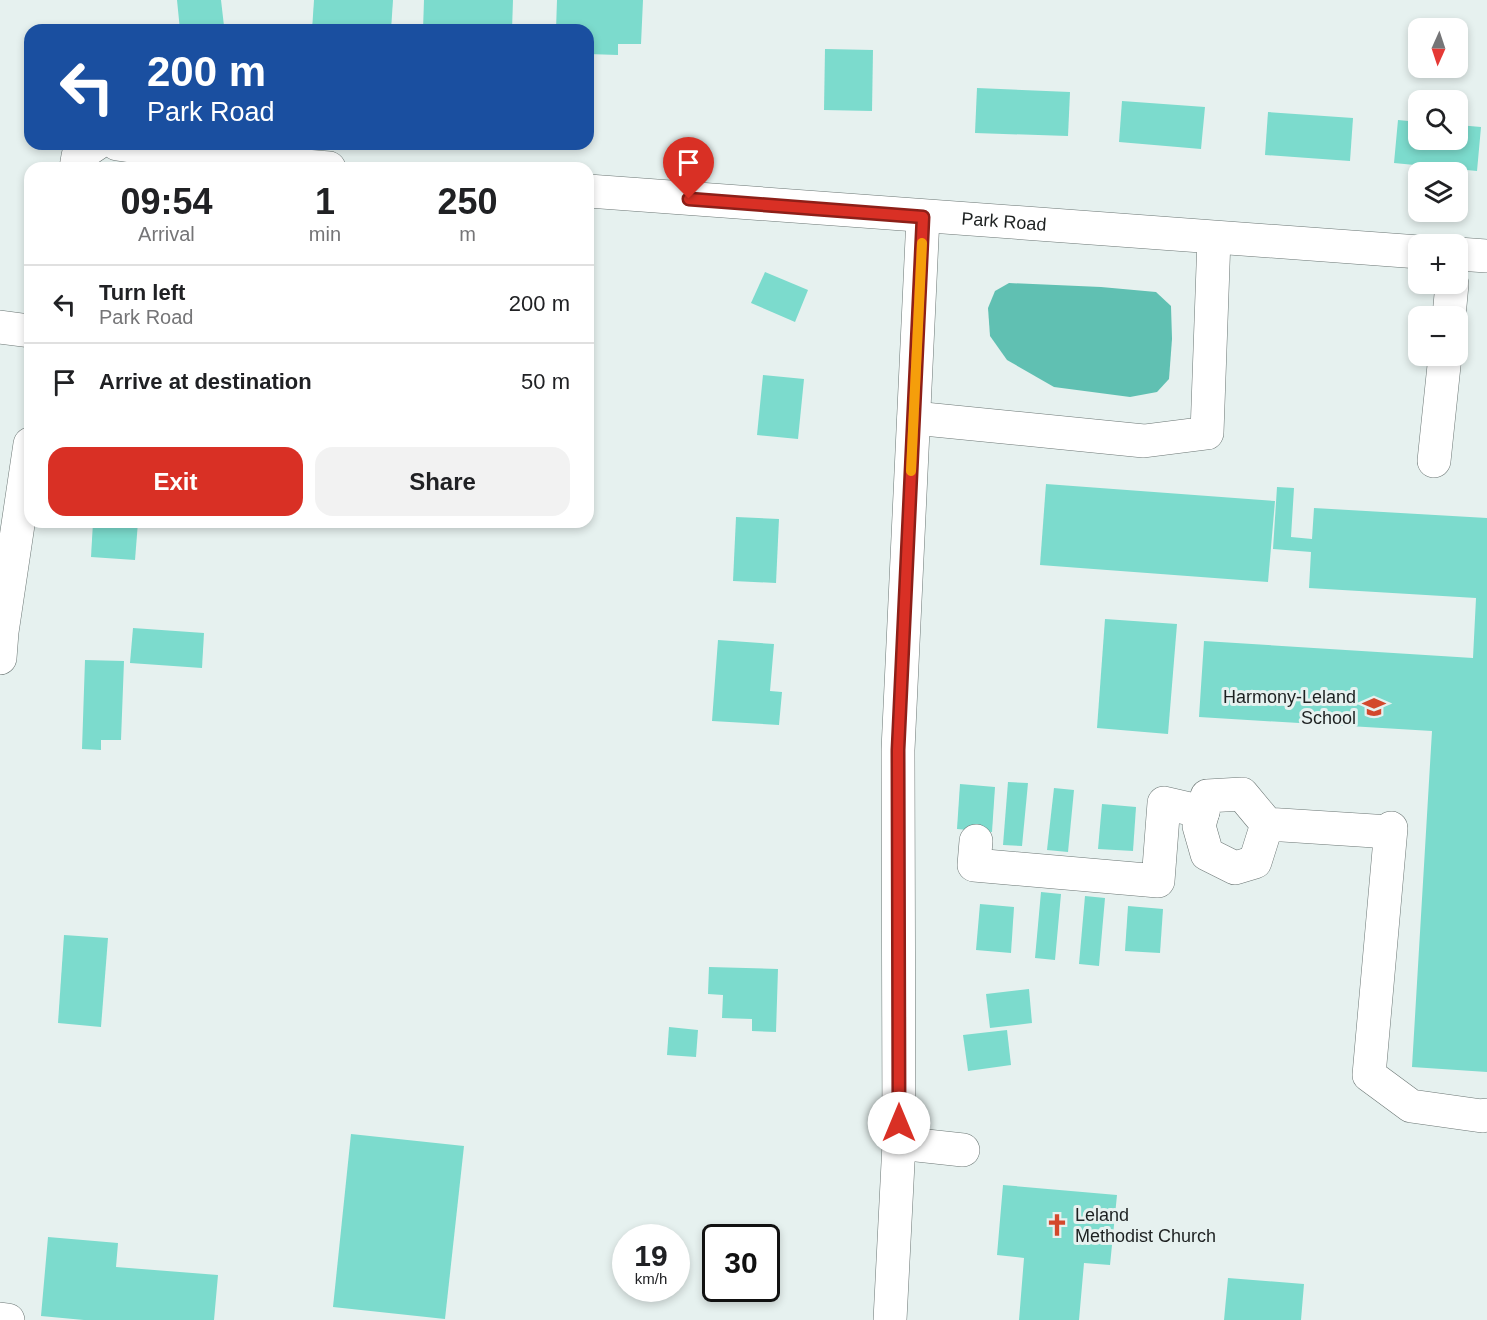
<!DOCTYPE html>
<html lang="en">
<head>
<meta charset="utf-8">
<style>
  body { margin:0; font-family:Helvetica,sans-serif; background:#f2f2f2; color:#202124; height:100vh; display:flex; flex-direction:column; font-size:22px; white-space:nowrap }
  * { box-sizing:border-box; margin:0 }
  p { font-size:20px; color:#757577 }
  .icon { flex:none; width:33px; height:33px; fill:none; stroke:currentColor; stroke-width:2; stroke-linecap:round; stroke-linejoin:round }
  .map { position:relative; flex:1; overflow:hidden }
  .side { position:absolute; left:24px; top:162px; width:570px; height:366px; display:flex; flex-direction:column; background:#fff; border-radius:18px; box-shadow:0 3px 9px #0003 }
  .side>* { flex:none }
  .guide { position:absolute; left:24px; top:24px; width:570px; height:126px; border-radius:18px; box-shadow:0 3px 9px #0003; background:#1a4fa0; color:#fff; overflow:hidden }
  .needle { width:39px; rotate:183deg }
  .buttons { position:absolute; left:1408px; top:18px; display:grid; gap:12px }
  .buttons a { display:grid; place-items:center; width:60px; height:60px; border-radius:12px; background:#fff; box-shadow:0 3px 9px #0003; font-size:30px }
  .speed { position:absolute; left:612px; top:1224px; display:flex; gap:12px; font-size:30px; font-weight:700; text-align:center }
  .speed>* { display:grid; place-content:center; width:78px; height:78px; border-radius:50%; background:#fff; box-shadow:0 3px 9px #0003; line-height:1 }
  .speed small { font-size:15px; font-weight:400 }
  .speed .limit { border:3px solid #111; border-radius:9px; background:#fff; color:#111 }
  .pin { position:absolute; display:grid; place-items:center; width:51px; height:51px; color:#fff; margin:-62px -26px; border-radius:50% 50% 50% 0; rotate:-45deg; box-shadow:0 0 6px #0007 }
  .pin .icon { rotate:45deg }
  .me { position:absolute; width:66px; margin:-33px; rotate:0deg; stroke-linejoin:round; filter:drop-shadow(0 0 4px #0008) }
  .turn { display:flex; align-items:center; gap:21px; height:126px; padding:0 24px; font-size:27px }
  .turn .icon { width:78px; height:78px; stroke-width:2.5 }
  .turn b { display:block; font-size:42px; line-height:51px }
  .eta { display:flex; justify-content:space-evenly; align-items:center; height:102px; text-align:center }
  .eta b { font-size:36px; font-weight:800; line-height:42px }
  .cta { display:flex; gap:12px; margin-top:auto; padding:12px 24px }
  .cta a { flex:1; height:69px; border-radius:18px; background:#d93025; color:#fff; font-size:24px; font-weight:800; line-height:69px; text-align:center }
  .cta a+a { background:#f2f2f2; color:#202124 }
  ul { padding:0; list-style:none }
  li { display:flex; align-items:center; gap:18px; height:78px; padding:0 24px; border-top:2px solid #e0e0e0 }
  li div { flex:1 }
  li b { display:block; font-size:22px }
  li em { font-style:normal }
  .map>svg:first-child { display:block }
  .water { fill:#60c0b2 }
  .building { fill:#7cdbcd }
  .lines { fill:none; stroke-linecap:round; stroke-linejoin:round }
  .minor-casing { stroke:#6b7674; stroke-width:34 }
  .minor { stroke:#fff; stroke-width:33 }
  .route-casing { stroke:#8d1f18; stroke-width:15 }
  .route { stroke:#d93025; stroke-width:10 }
  .slow { stroke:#f59e0b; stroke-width:10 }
  .labels { text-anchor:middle; stroke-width:6; stroke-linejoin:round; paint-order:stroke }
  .street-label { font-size:18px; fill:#1d2121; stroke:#e6f1ef }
  .poi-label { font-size:18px; fill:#1d2121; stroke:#e6f1ef; text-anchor:end }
</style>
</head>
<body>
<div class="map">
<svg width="1487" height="1320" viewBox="0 0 1487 1320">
  <rect width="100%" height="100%" fill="#e6f1ef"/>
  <!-- water -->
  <polygon class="water" points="1009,283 1101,287 1156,292 1171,306 1172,339 1169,379 1157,392 1130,397 1054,387 1007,360 990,336 988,308 995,291"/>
  <!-- building -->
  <g class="building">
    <polygon points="177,0 221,0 224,26 216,27 217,30 180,30"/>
    <polygon points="314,0 393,0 391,30 312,30"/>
    <polygon points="424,0 513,0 512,30 423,30"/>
    <polygon points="557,0 643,0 641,44 618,44 618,55 588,54 588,30 556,30"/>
    <polygon points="825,49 873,50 872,111 824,110"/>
    <polygon points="977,88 1070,92 1068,136 975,133"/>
    <polygon points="1122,101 1205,107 1201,149 1119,142"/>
    <polygon points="1268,112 1353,118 1350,161 1265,155"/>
    <polygon points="1398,120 1419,122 1419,140 1458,140 1458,125 1481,127 1477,171 1394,163"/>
    <polygon points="765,272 808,290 795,322 751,303"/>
    <polygon points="763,375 804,379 798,439 757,435"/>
    <polygon points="1046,484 1275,501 1268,582 1040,565"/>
    <polygon points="1277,487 1294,488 1291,537 1312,539 1314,508 1487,518 1487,1072 1412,1067 1432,731 1199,717 1204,641 1473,658 1476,598 1309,588 1311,552 1273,549"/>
    <polygon points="736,517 779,519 776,583 733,581"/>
    <polygon points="93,522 138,522 135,560 91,557"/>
    <polygon points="1105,619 1177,624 1168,734 1097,728"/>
    <polygon points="133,628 204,633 202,668 130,663"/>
    <polygon points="718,640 774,644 770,691 782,692 779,725 712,721"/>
    <polygon points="85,660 124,661 121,740 101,740 101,750 82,749"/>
    <polygon points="1008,782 1028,783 1022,846 1003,845"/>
    <polygon points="960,784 995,787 992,832 957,829"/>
    <polygon points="1054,788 1074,790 1068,852 1047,850"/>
    <polygon points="1102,804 1136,807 1133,851 1098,849"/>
    <polygon points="1041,892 1061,894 1055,960 1035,958"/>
    <polygon points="1085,896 1105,898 1099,966 1079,964"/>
    <polygon points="980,904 1014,907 1011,953 976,950"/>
    <polygon points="1128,906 1163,909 1160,953 1125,951"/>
    <polygon points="64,935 108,938 101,1027 58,1023"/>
    <polygon points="709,967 778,969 776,1032 752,1031 752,1019 722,1018 723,995 708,994"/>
    <polygon points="1029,989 1032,1023 990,1028 986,994"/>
    <polygon points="669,1027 698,1030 696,1057 667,1055"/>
    <polygon points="1007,1030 1011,1065 968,1071 963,1035"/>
    <polygon points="351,1134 464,1146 445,1319 333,1307"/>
    <polygon points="1003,1185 1117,1195 1110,1265 1084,1263 1079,1320 1019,1320 1024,1258 997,1255"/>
    <polygon points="48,1237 118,1243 116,1267 218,1275 214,1320 84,1320 41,1316"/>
    <polygon points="1228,1278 1304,1284 1301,1320 1224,1320"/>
  </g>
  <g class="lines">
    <!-- minor casing -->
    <g class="minor-casing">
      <g id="minor">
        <polyline points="117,144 221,159 329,168"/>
        <polyline points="76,168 78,156 96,144"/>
        <path id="s1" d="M588,191l831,61"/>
        <polyline points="1458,254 1487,256"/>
        <polyline points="1449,316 1452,284"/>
        <polyline points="0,327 30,331"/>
        <polyline points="914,418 1144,441 1207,433 1214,238"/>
        <polyline points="1434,461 1445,356"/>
        <polyline points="0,658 2,632 30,444"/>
        <polyline points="1267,824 1242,794 1207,796 1199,826 1207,854 1235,868 1255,862 1267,824 1390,832"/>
        <polyline points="1391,828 1369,1075 1411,1106 1482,1116 1487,1115"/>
        <polyline points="976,841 974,865 1158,881 1164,803 1203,812"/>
        <polyline points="899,1143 963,1150"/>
        <polyline points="0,1319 8,1320"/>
        <polyline points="890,1320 899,1143 898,750 923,217"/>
      </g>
    </g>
    <!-- minor -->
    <use href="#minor" class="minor"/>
  </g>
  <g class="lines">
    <!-- route casing -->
    <g class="route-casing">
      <polyline id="route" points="689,199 923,217 898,750 899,1123"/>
    </g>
    <!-- route -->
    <use href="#route" class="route"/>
    <!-- slow -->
    <polyline class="slow" points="911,471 922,243"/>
  </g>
  <!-- icons -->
  <defs>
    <g id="school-bare" transform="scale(1.8)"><path d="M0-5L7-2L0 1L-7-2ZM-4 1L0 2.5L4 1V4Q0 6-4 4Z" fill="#d3482c" stroke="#e6f1ef" stroke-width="2.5" paint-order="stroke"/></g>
    <g id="church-bare" transform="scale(1.8)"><path d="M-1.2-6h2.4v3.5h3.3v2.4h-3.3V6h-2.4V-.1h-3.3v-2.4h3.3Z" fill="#d3482c" stroke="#e6f1ef" stroke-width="2.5" paint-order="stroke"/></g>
  </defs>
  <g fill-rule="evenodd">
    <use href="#school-bare" x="1374" y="707"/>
    <use href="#church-bare" x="1057" y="1225"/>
  </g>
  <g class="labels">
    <!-- street labels -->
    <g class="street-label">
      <text dy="6" stroke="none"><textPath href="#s1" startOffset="417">Park Road</textPath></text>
    </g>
    <!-- poi labels -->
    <g class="poi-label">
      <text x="1356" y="703">Harmony-Leland<tspan x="1356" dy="21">School</tspan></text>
      <text x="1075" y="1221" text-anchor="start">Leland<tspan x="1075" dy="21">Methodist Church</tspan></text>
    </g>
  </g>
</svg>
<div class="buttons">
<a><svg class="needle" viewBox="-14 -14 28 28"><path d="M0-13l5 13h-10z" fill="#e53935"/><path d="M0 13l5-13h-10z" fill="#757577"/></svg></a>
<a><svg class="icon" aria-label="search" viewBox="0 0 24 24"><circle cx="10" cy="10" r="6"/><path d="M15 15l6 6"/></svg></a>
<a><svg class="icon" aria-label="layers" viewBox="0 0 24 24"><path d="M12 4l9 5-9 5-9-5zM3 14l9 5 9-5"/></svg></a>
<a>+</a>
<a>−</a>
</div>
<div class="speed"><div>19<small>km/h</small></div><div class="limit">30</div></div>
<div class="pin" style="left:689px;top:199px;background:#d93025"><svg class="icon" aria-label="arrive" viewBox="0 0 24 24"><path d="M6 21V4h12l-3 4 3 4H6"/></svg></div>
<svg class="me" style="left:899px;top:1123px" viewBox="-20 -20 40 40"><circle r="19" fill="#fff"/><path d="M0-13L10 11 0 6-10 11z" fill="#d93025"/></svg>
<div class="guide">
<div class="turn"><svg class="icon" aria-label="left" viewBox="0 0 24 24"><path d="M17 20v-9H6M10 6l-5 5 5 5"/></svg><div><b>200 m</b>Park Road</div></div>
</div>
<section class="side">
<div class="eta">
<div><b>09:54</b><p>Arrival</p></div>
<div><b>1</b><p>min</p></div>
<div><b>250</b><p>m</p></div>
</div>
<ul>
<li><svg class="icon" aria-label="left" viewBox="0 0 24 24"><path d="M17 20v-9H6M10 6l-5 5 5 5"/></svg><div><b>Turn left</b><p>Park Road</p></div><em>200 m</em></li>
<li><svg class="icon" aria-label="arrive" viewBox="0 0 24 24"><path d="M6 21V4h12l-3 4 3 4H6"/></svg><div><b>Arrive at destination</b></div><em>50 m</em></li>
</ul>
<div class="cta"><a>Exit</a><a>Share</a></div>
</section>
</div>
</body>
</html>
